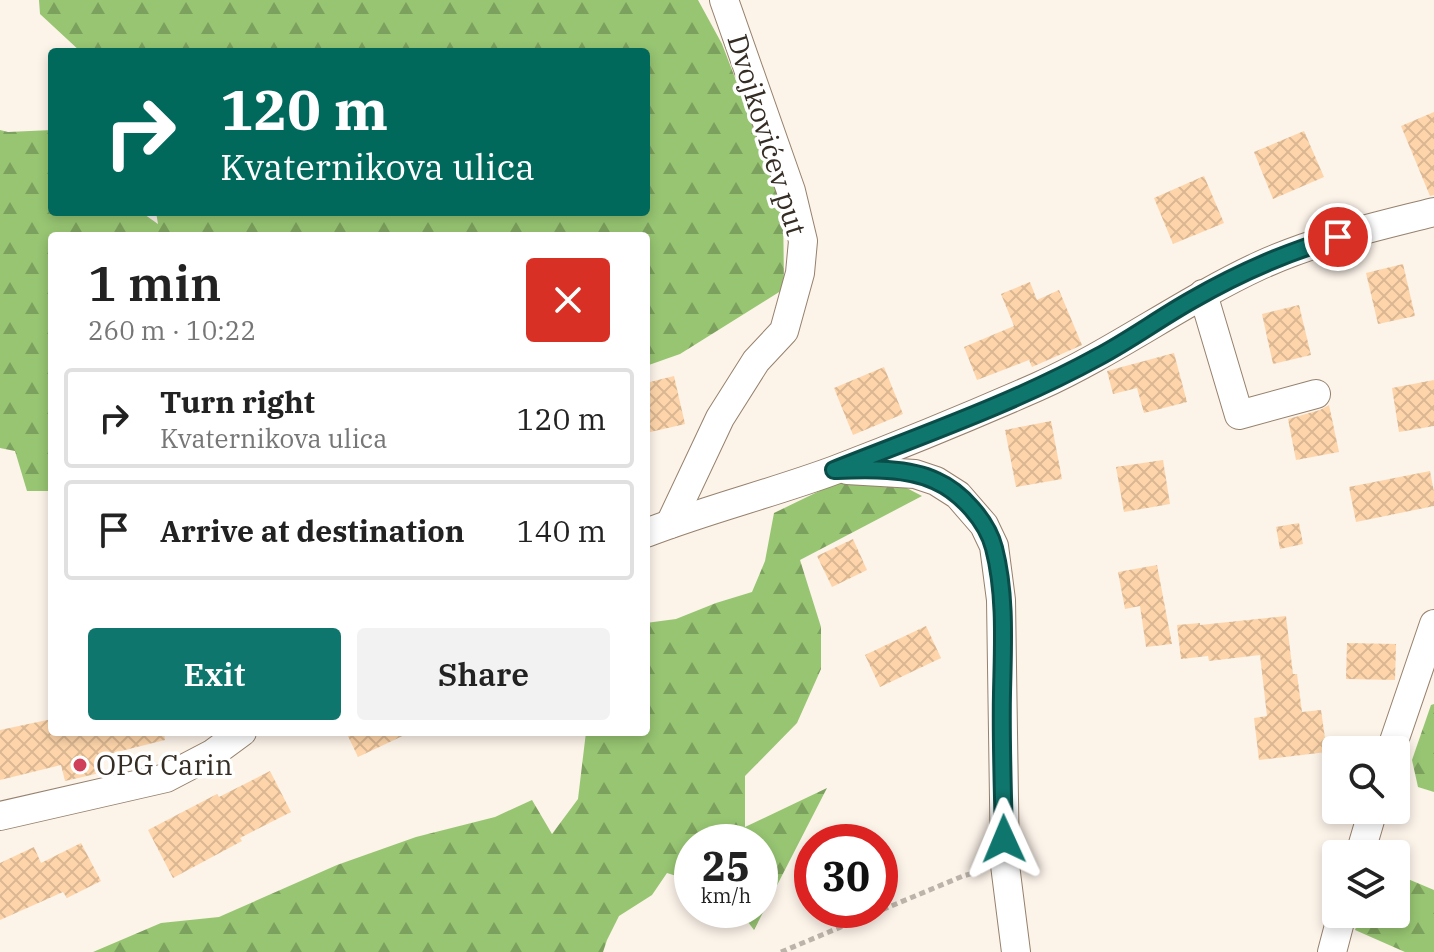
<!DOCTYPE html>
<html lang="en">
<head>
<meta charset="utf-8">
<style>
  body { margin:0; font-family:"IBM Plex Serif",serif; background:#f2f2f2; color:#222; height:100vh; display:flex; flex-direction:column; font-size:30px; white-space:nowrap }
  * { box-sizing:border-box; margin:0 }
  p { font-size:26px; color:#767676 }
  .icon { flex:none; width:44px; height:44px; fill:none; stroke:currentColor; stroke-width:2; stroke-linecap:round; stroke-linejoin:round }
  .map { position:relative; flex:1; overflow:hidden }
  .panel { position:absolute; left:48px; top:232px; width:602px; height:504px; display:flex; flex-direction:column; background:#fff; border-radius:8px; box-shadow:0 4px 12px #0003 }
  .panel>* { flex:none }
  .hud { position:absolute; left:48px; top:48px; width:602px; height:168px; border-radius:8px; box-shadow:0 4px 12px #0003; background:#00695c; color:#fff; overflow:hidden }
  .buttons { position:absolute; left:1322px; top:736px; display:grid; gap:16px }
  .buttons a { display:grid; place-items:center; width:88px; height:88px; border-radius:8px; background:#fff; box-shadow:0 4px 12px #0003; font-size:40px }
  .speed { position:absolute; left:674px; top:824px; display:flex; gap:16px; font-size:40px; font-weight:700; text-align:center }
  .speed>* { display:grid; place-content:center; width:104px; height:104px; border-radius:50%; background:#fff; box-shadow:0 4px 12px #0003; line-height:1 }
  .speed small { font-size:20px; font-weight:400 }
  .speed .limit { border:12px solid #d22; background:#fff; color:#111 }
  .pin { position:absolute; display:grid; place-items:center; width:68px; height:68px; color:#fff; margin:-34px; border:4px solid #fff; border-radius:50%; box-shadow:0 2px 8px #0007 }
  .me { position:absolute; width:88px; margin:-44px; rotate:359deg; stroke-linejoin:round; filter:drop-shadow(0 0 6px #0008) }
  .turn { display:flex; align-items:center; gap:28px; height:168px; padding:0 40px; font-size:36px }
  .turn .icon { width:104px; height:104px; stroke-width:2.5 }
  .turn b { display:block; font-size:56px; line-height:68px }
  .round { display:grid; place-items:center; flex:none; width:84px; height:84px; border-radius:8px; background:#f2f2f2 }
  .headline { display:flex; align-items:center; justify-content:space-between; height:136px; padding:0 40px }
  h1 { font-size:48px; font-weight:600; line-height:60px }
  .button { display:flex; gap:16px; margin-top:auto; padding:16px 40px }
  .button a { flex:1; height:92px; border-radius:8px; background:#0f766e; color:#fff; font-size:32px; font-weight:600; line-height:92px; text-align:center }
  .button a+a { background:#f2f2f2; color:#222 }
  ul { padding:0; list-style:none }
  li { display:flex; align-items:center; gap:24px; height:100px; margin:0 16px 12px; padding:0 24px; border:4px solid #e0e0e0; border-radius:8px }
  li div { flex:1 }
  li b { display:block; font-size:30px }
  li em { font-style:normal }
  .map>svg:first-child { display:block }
  .forest { fill:url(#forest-firs) }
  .building { fill:url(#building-cross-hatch) }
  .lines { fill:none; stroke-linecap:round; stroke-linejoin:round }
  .minor-casing { stroke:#96816c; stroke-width:30 }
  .path { stroke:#bcb4aa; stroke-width:5; stroke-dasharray:6 4; stroke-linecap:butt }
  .minor { stroke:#fff; stroke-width:28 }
  .route-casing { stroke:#0a4d48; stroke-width:20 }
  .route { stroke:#0f766e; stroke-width:14 }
  .poi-dot { fill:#cf3f5a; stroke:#fff; stroke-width:3 }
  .labels { text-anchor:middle; stroke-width:7; stroke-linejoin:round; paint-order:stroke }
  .street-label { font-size:28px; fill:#352d24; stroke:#fff }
  .poi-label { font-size:28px; fill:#352d24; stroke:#fff; text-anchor:start }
</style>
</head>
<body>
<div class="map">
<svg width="1434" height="952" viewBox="0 0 1434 952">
  <defs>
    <pattern id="forest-firs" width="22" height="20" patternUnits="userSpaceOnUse" patternTransform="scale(2)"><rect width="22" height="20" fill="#97c572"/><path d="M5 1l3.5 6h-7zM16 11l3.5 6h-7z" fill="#7ca05d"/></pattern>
    <pattern id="building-cross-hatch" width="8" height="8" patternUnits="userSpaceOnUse" patternTransform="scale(2)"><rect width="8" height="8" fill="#fed5aa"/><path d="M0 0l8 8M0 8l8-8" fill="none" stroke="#dab792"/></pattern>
  </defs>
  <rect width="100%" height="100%" fill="#fcf3e9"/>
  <!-- forest -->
  <g class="forest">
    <polygon points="39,0 698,0 722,44 783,202 784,289 680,354 646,366 646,236 52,236 52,491 27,491 15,451 0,448 0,130 8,132 52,130 52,212 141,212 158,224 156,212 646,212 646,52 81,52 40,14"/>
    <polygon points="838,482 899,484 922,496 800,560 821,627 821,669 797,723 745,776 745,827 827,788 754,930 739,910 760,910 760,842 692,842 692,881 667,873 652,895 619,916 607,940 603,952 93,952 161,923 219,917 337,865 416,837 495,817 532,800 552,834 578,799 586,732 646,732 646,623 676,619 716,603 752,592 765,561 774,513"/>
    <polygon points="1434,704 1434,792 1418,787 1412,760 1431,705"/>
    <polygon points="1396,874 1434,890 1434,952 1405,952 1355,930 1361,914 1396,914"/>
  </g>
  <!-- building -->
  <g class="building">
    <polygon points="1434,112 1434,195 1430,196 1401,126"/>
    <polygon points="1304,131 1324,177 1273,199 1254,152"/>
    <polygon points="1204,176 1224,223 1173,244 1154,198"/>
    <polygon points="1403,264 1415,316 1378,324 1366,273"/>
    <polygon points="1030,282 1037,300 1059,290 1082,345 1032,367 1029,360 977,380 964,347 1014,326 1001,294"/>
    <polygon points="1299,305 1311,355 1273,364 1262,314"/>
    <polygon points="1174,353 1187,402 1144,413 1137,388 1113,394 1107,371"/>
    <polygon points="884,367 903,414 853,435 834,388"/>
    <polygon points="674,376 685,424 646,433 646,383"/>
    <polygon points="1434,380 1434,426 1399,432 1392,388"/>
    <polygon points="1329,405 1339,452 1296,460 1288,419 1320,410"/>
    <polygon points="1051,421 1062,479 1016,487 1005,430"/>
    <polygon points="1163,460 1170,504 1124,512 1116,467"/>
    <polygon points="1430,471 1434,492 1434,506 1356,522 1349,487"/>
    <polygon points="1299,523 1303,544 1280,549 1276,527"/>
    <polygon points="853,539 867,570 832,587 817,556"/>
    <polygon points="1157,565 1172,644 1146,647 1140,606 1125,609 1118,572"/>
    <polygon points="1286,616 1293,674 1297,674 1302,712 1321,710 1327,752 1259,760 1254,718 1267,716 1260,655 1209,661 1208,656 1181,659 1177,625 1200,623 1200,625"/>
    <polygon points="926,626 941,658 880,687 865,655"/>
    <polygon points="1347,643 1396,644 1395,680 1346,679"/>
    <polygon points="52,719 52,732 164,732 165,740 101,756 104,772 65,781 61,765 0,780 0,730"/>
    <polygon points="346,732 411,732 358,757"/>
    <polygon points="270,771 291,812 240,838 242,841 173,878 148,830 217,794 219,797"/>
    <polygon points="81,843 101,881 67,898 63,892 0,920 0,863 34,847 41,863"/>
  </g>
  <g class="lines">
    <!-- minor casing -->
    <g class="minor-casing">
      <g id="minor">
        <polyline points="1203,294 1239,415 1316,394"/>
        <polyline points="847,470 915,474 936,481 958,495 984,525 994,546 1001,600 1005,865 1016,952"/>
        <polyline points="670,524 720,418 756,361 784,331 800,273 803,241 791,191 724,0"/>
        <path d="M646,533c62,-24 127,-40 189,-63 68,-26 136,-54 202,-83 78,-35 146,-86 224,-122 55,-25 114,-38 173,-53"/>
        <polyline points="1391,750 1434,624"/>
        <polyline points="0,816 166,778 212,754 242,732"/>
        <polyline points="1360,854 1373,810"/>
        <polyline points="1332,952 1342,914"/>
      </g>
    </g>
    <!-- path -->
    <polyline class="path" points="781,952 963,876 981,871"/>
    <!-- minor -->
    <use href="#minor" class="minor"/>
  </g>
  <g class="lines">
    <!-- route casing -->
    <g class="route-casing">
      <path id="route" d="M1004,839c-1,-49 -3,-98 -2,-146 1,-48 4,-99 -8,-145 -7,-27 -33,-56 -58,-67 -28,-14 -72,-12 -102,-11 88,-35 180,-67 264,-113 32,-17 62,-39 94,-57 45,-26 95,-48 146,-63"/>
    </g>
    <!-- route -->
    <use href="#route" class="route"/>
  </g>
  <!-- markers -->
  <circle class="poi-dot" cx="80" cy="765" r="8"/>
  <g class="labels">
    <!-- street labels -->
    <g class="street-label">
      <text transform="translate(767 135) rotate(73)" y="10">Dvojkovićev put</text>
    </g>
    <!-- poi labels -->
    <g class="poi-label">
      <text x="96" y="775">OPG Carin</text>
    </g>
  </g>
</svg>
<div class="buttons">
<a><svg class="icon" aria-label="search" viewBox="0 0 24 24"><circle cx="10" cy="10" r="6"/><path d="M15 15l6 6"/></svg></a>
<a><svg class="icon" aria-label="layers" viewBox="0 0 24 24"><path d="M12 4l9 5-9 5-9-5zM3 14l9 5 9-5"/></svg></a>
</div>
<div class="speed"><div>25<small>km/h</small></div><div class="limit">30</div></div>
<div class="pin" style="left:1338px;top:237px;background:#d93025"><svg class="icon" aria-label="arrive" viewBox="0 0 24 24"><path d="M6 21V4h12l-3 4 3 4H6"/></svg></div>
<svg class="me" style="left:1004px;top:839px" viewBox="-20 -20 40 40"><path d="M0-17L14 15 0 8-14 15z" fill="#0f766e" stroke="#fff" stroke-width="4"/></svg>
<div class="hud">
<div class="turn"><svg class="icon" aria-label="right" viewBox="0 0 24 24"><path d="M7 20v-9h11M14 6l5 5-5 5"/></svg><div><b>120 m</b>Kvaternikova ulica</div></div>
</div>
<section class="panel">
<div class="headline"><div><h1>1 min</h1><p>260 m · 10:22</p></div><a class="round" style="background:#d93025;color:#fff"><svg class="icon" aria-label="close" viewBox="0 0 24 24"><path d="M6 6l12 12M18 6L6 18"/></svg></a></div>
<ul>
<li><svg class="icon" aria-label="right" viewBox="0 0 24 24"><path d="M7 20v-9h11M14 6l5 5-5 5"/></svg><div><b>Turn right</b><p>Kvaternikova ulica</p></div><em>120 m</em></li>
<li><svg class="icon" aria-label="arrive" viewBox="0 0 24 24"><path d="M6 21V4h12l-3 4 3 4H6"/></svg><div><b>Arrive at destination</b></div><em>140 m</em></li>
</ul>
<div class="button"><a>Exit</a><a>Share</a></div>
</section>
</div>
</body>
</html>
